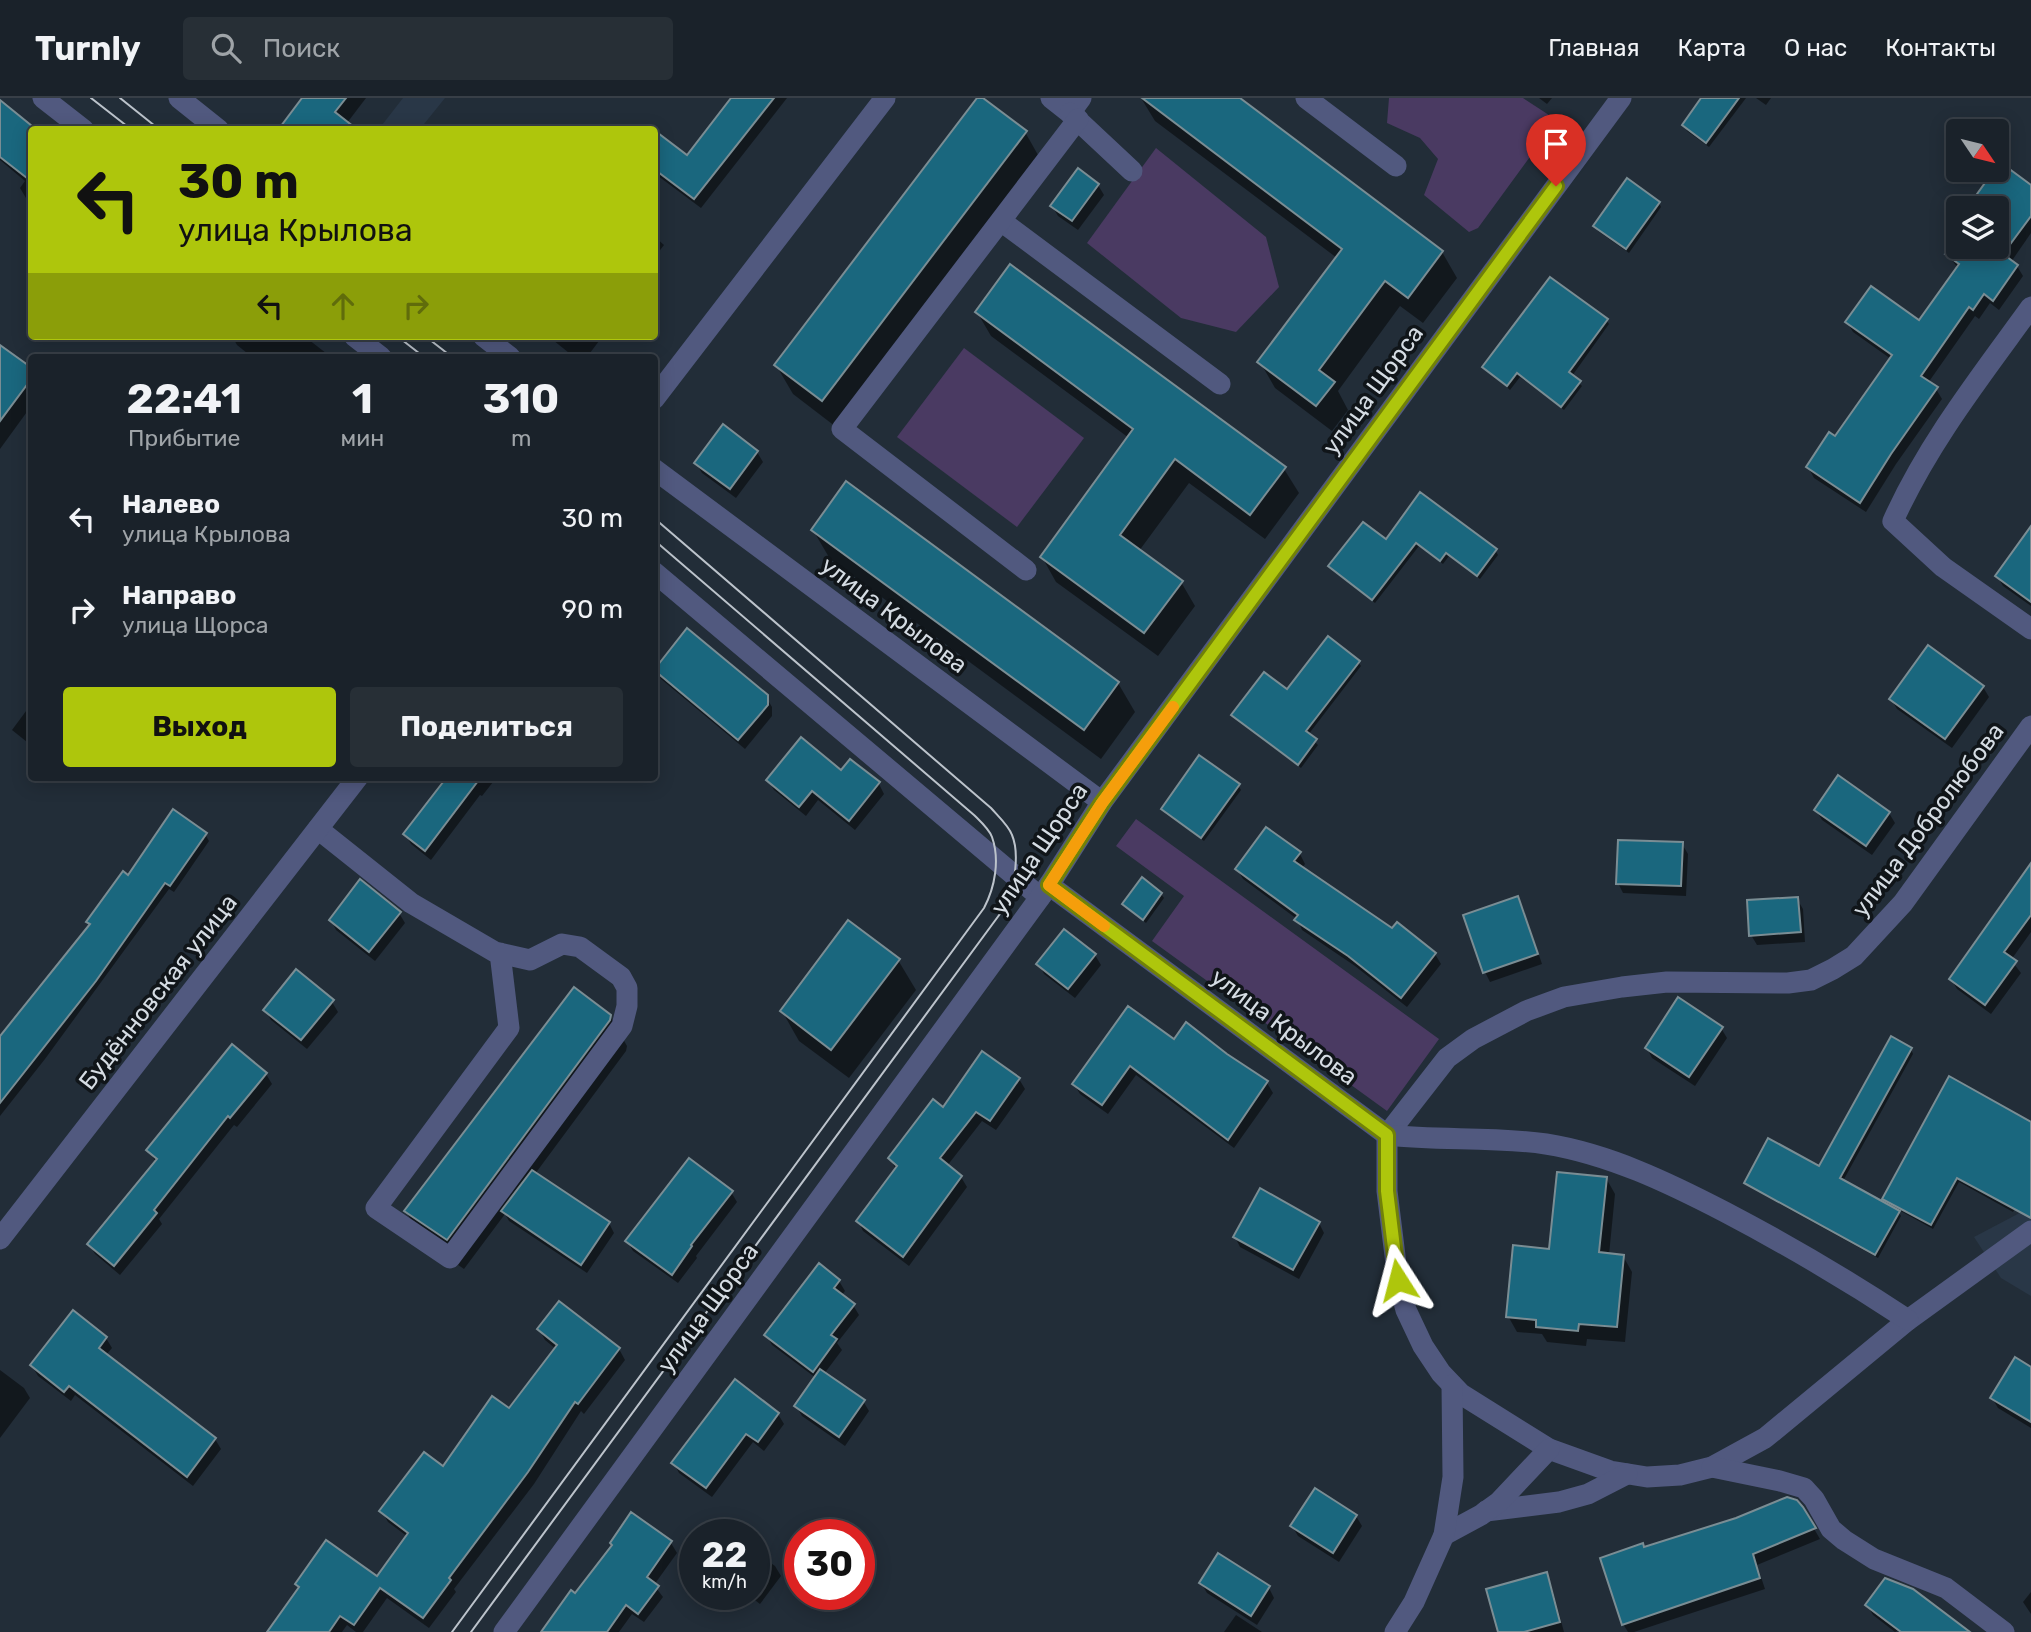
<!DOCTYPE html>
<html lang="ru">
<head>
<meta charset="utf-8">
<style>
  body { margin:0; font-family:Rubik,sans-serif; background:#272f36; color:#f1f3f6; height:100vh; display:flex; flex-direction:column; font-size:26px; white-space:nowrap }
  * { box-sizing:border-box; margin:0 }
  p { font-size:23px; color:#9fa4a8 }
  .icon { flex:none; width:38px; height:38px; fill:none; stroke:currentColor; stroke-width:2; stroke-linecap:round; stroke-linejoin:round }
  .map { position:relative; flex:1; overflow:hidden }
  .details { position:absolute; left:28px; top:256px; width:630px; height:427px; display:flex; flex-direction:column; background:#1a222a; border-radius:7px; box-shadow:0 4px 18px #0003,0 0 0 2px #383f47 }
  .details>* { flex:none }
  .top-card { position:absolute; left:28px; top:28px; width:630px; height:214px; border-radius:7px; box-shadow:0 4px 18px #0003,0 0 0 2px #383f47; background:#aec60c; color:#111; overflow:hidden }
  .needle { width:46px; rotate:125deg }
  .tools { position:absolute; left:1946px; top:21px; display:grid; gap:14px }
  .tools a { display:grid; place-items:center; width:63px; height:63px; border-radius:7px; background:#1a222a; box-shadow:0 4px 18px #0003,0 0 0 2px #383f47; font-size:35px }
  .speed { position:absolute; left:679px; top:1421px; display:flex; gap:14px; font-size:35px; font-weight:700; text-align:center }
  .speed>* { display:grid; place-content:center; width:91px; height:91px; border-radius:50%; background:#1a222a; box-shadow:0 4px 18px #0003,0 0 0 2px #383f47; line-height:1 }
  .speed small { font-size:18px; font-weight:400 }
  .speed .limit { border:10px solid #d22; background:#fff; color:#111 }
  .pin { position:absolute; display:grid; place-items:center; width:60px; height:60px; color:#fff; margin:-72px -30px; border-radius:50% 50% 50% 0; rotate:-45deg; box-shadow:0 0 7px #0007 }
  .pin .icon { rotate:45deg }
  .me { position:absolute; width:77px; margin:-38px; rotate:351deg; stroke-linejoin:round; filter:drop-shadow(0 0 5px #0008) }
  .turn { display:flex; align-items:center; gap:24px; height:147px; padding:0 35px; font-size:32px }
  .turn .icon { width:91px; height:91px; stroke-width:2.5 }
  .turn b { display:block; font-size:49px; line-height:60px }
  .lanes { display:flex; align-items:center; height:66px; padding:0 35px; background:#0003; justify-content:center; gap:35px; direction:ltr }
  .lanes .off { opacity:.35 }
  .eta { display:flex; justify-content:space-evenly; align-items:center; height:119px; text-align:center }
  .eta b { font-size:42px; font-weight:700; line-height:49px }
  .action { display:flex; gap:14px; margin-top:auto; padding:14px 35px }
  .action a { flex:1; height:80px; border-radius:7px; background:#aec60c; color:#111; font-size:28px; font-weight:700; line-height:80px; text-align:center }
  .action a+a { background:#272f36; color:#f1f3f6 }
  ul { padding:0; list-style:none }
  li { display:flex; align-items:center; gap:21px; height:91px; padding:0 35px }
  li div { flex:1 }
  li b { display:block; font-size:26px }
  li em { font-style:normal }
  header { display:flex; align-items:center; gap:42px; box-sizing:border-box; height:98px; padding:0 35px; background:#1a222a; border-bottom:2px solid #383f47 }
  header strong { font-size:33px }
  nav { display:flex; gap:38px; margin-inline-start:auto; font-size:24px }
  .search { width:490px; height:63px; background:#272f36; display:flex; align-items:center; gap:18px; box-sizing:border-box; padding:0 24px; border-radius:7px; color:#9fa4a8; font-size:26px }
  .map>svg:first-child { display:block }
  .built { fill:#293747 }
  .green { fill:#4a3a62 }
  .shadow { fill:#0007 }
  .building { fill:#1a677e; stroke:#7a8d94; stroke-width:2 }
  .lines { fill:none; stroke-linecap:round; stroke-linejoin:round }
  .minor { stroke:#51597f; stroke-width:21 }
  .tram { stroke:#bcc3cb; stroke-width:2 }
  .route-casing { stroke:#718108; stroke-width:18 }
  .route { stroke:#aec60c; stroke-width:12 }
  .slow { stroke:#f59e0b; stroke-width:12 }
  .labels { text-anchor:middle; stroke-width:7; stroke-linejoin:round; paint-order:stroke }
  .street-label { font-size:24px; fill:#d5dce3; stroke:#101519 }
</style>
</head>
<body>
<header>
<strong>Turnly</strong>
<div class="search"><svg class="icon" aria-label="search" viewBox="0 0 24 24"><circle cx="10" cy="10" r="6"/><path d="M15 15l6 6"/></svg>Поиск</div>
<nav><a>Главная</a><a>Карта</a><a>О нас</a><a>Контакты</a></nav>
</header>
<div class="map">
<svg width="2031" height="1534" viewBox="0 0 2031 1534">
  <rect width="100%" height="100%" fill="#222d38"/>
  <!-- built -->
  <g class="built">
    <polygon points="403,0 445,0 420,31 379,31"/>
    <polygon points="2031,1109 2031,1198 2001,1180 1974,1139"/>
  </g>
  <!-- green -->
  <g class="green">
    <polygon points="1389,0 1523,0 1552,19 1554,26 1478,130 1469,134 1424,97 1438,61 1420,40 1387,25"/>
    <polygon points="1156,50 1266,139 1279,189 1236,234 1181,220 1087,145"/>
    <polygon points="964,250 1084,340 1017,429 897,339"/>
    <polygon points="1136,721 1439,941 1387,1013 1152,843 1184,798 1116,748"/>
  </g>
  <!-- shadow -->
  <g class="shadow">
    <polygon points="304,0 366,0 347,25"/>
    <polygon points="732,0 787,0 701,110 654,75 654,34 688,59"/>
    <polygon points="979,0 1025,34 1042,64 840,332 793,296 776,267"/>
    <polygon points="1141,0 1237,0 1442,154 1457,180 1423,225 1400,208 1338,293 1348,312 1332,333 1275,290 1260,264 1337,160 1155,23"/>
    <polygon points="1539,0 1552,0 1547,6"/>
    <polygon points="1703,0 1746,0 1709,49 1687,33 1684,27"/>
    <polygon points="1756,0 1771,0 1766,7"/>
    <polygon points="0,3 34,32 32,32 32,105 26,100 20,90 25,83 0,62"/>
    <polygon points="2000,67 2031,89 2031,135 2011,164 2017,168 2023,178 1999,212 1990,205 1979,221 1975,218 1928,285 1936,291 1942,301 1896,366 1866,414 1814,380 1808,369 1835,341 1891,261 1853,234 1847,224 1920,224 1958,170 1947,156 1958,140 1958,149 1997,149 1997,110 1969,110"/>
    <polygon points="1098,87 1104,97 1078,132 1058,118 1052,108"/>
    <polygon points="1659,105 1661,109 1629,155 1598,133 1595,128"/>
    <polygon points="654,138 664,147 654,160"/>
    <polygon points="977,214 1284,371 1299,395 1265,441 1189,385 1139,453 1181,484 1195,508 1158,558 1056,484 1042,459 1129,340 991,238"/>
    <polygon points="1606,222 1609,226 1572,278 1582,288 1564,312 1520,279 1510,292 1484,269"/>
    <polygon points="232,238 304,238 331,259 252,259 237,247"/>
    <polygon points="548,238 602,238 602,239 587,259 574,259"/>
    <polygon points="0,249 32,272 32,307 0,351"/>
    <polygon points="757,354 763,364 736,400 702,375 696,365"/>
    <polygon points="1420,397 1495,452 1498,457 1480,481 1449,458 1443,466 1419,448 1375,505 1333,473 1331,469 1386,444"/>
    <polygon points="2031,431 2031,508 2003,488 1997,478"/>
    <polygon points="813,432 1118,585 1135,614 1101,661 830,461"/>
    <polygon points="1358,564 1361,568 1308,637 1318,647 1301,670 1236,622 1233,617"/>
    <polygon points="656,571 766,599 772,609 772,618 745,651 661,581"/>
    <polygon points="1983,589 1989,599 1952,650 1897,611 1891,601"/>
    <polygon points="32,605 32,648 12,632"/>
    <polygon points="841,674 879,686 884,696 855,732 818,702 806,718 774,692 768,682"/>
    <polygon points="449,679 497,679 482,698 480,697 431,762 411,746 405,736"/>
    <polygon points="1238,687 1241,692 1204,743 1166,716 1163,711"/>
    <polygon points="1816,712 1889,715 1895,725 1872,757 1822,722"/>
    <polygon points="205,736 209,743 174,794 169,791 45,961 0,1018 0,940 91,828 89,824 128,779"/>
    <polygon points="1682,746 1688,756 1686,798 1623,795 1618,785"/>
    <polygon points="1300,756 1305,766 1302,770 1393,832 1435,856 1441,866 1407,909 1355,868 1302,832 1297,821 1243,781 1237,771"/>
    <polygon points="2031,777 2031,834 2011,862 2021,875 1991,916 1957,891 1951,881"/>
    <polygon points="1161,796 1164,800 1146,825 1124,806"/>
    <polygon points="1517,800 1523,810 1542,866 1490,884 1485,874"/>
    <polygon points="1797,801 1803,811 1805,844 1757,847 1751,837"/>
    <polygon points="399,815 405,825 375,863 336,832 331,822"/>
    <polygon points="1095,857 1101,867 1075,900 1044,876 1039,866"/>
    <polygon points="898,862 916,892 849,980 799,943 782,913"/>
    <polygon points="332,904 338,914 307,951 271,922 265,912"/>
    <polygon points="610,918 627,948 626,953 535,1076 609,1125 614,1135 587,1175 509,1123 505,1116 464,1171 423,1143 406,1113"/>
    <polygon points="1721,930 1727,940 1695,988 1652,960 1647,950"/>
    <polygon points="1174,943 1226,958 1267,985 1273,995 1234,1050 1136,977 1108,1016 1080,996 1074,986"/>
    <polygon points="1911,951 1913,956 1843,1083 1888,1108 1884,1101 2031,1026 2031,1083 2013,1114 1959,1084 1933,1131 1897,1111 1901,1118 1878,1160 1749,1089 1746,1085 1820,1070"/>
    <polygon points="266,976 272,986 237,1029 234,1027 159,1121 162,1126 120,1177 95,1156 89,1146 156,1064 148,1052"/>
    <polygon points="1019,981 1025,991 996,1032 982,1023 947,1068 961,1079 967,1089 909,1168 863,1133 858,1123 896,1072 890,1060 944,1011"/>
    <polygon points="1606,1080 1615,1096 1609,1157 1623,1158 1632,1174 1625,1244 1587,1241 1586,1248 1547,1244 1542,1236 1517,1234 1508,1218 1551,1152"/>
    <polygon points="731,1094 737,1104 696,1158 697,1160 678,1185 633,1153 627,1143"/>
    <polygon points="1319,1125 1324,1135 1299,1181 1240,1149 1235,1139"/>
    <polygon points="839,1183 845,1193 841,1198 853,1207 859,1217 837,1245 842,1252 824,1276 863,1303 869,1313 845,1348 802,1318 796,1308 816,1280 772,1247 766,1237"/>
    <polygon points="559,1205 619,1251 625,1262 584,1316 581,1313 534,1386 454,1491 456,1494 429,1530 387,1500 363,1534 356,1534 347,1527 342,1534 270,1534 300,1491 297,1486 377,1480 408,1439 388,1424 382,1413 444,1371 509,1312 556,1251 545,1242 539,1231"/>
    <polygon points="106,1240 112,1250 106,1257 215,1341 221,1351 193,1388 75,1297 71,1303 38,1278 32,1268"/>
    <polygon points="2031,1271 2031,1330 1998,1310 1992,1300"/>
    <polygon points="0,1272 24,1290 30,1300 0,1340"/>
    <polygon points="778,1316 784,1326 764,1353 753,1344 712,1399 679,1375 674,1365"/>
    <polygon points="1802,1410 1820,1441 1757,1467 1765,1491 1634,1534 1628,1534 1623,1526 1644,1451"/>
    <polygon points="632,1417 671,1445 677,1455 654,1487 663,1499 644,1524 632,1516 619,1534 544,1534 576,1498 613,1448"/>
    <polygon points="1356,1418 1362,1428 1339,1464 1298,1438 1292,1428"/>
    <polygon points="720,1428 732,1437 713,1437"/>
    <polygon points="754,1453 775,1468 781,1478 760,1506 747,1496 754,1496"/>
    <polygon points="1546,1476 1551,1486 1564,1534 1500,1534"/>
    <polygon points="1201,1485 1269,1490 1274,1500 1257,1527 1207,1495"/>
    <polygon points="2031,1494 2031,1516 2023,1504"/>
    <polygon points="1867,1507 1965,1534 1904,1534 1901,1531 1895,1534 1873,1517"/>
    <polygon points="1236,1517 1262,1534 1224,1534"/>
  </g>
  <!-- building -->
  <g class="building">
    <polygon points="302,0 346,0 335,14 358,32 278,32"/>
    <polygon points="731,0 774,0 694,101 654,71 654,32 687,57"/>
    <polygon points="977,0 983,0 1027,33 822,303 774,267"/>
    <polygon points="1142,0 1240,0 1443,153 1408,200 1385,183 1319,272 1335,284 1316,308 1257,264 1342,151"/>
    <polygon points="1701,0 1739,0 1706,45 1682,27"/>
    <polygon points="0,2 32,28 32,84 0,59"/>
    <polygon points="2000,64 2031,87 2031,118 2003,156 2018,167 1993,203 1984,196 1973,212 1969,209 1921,278 1938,289 1891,356 1860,405 1806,369 1829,334 1835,338 1892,257 1845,224 1871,188 1919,222 1959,166 1945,156 1958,137 1958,149 1997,149 1997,110 1967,110"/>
    <polygon points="1078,70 1099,86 1072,123 1050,108"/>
    <polygon points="1627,80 1660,104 1626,151 1593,128"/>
    <polygon points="1010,166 1286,369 1250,417 1175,361 1120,437 1183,483 1144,535 1040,459 1133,331 975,214"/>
    <polygon points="1550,179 1608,221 1569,274 1581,283 1561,309 1517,275 1507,288 1482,269"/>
    <polygon points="0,247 32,270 32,280 0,323"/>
    <polygon points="723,326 758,353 730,391 694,365"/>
    <polygon points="846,383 1119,584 1084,632 811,432"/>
    <polygon points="1420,394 1497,451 1477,478 1446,455 1440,463 1416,445 1372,502 1328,468 1363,424 1386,441"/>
    <polygon points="2031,428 2031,504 1995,478"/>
    <polygon points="687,530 768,597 768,607 738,642 654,572"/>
    <polygon points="1328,538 1360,563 1306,633 1317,641 1298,667 1231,617 1264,574 1287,591"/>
    <polygon points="1928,547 1984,588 1945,641 1889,601"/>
    <polygon points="801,639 841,672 850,661 880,684 849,723 812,693 799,709 766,682"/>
    <polygon points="1199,657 1240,686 1201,740 1161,711"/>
    <polygon points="1838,677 1890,714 1866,748 1814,712"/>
    <polygon points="447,679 481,679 425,753 403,736"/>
    <polygon points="173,711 207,735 170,788 165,785 96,883 0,1005 0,938 90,826 86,824 123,773 128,777"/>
    <polygon points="1266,729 1301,754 1294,763 1392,830 1397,824 1436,855 1401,900 1348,858 1294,822 1298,817 1235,771"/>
    <polygon points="1618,742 1683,744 1681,788 1616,786"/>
    <polygon points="2031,765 2031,817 2004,854 2017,863 1985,907 1949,881"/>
    <polygon points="1142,779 1162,795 1143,822 1122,806"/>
    <polygon points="360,781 401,814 369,854 329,822"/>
    <polygon points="1518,798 1538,856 1483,875 1463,817"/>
    <polygon points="1798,799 1801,834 1749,838 1747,802"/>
    <polygon points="848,822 900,861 831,952 780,913"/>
    <polygon points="1064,831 1096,856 1068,891 1036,866"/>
    <polygon points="296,871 334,902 301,942 263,912"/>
    <polygon points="574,889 611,917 610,922 447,1142 404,1113"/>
    <polygon points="1678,899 1723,929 1689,979 1645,950"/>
    <polygon points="1128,908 1174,941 1186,924 1227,956 1268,983 1228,1042 1130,968 1102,1007 1072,986"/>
    <polygon points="1891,938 1912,950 1840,1080 1900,1113 1875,1157 1744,1085 1768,1040 1819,1068"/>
    <polygon points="232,946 267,975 230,1020 228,1018 154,1112 157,1115 114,1168 87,1146 157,1061 146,1052"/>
    <polygon points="982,953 1020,980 990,1023 976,1014 940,1060 962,1078 903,1159 856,1123 897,1068 888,1060 933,1001 943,1009"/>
    <polygon points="1949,978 2031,1024 2031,1120 1957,1080 1931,1127 1882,1101"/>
    <polygon points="689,1060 733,1093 691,1147 692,1148 672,1177 625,1143"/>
    <polygon points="532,1072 610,1124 581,1167 501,1113"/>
    <polygon points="1557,1074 1607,1079 1599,1154 1624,1157 1617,1229 1579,1226 1578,1233 1536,1229 1536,1222 1506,1219 1513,1147 1549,1151"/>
    <polygon points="1260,1090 1320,1124 1293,1172 1233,1139"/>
    <polygon points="819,1165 840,1182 834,1190 855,1206 831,1237 837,1241 813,1274 764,1237"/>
    <polygon points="559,1203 620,1250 578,1306 575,1304 528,1374 449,1480 451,1482 423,1520 380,1490 354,1527 340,1518 329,1534 267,1534 299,1489 295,1486 326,1442 377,1478 408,1435 379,1413 424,1354 443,1368 492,1298 509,1310 557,1247 537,1231"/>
    <polygon points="73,1212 107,1239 99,1250 216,1340 187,1379 69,1288 64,1294 30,1267"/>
    <polygon points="2015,1259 2031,1269 2031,1324 1990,1300"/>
    <polygon points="820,1271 865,1302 839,1339 794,1308"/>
    <polygon points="735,1281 779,1315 758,1344 746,1336 706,1390 671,1365"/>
    <polygon points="1315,1390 1357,1417 1333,1455 1290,1428"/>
    <polygon points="1787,1399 1797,1402 1803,1409 1816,1430 1753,1456 1760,1480 1622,1527 1600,1460 1643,1445 1644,1449 1736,1420"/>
    <polygon points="631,1414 672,1443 647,1479 659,1488 638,1516 626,1507 607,1534 541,1534 571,1492 575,1495 612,1447 610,1445"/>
    <polygon points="1218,1455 1270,1488 1251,1518 1199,1485"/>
    <polygon points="1547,1474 1560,1524 1524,1534 1498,1534 1486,1491"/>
    <polygon points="1885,1480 1913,1491 1970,1534 1901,1534 1865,1507"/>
  </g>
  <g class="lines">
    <!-- minor -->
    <g class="minor">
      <polyline points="43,0 84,32"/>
      <polyline points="179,0 219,32"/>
      <polyline points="1051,0 1070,15 1081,0"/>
      <polyline points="1306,0 1396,68"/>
      <polyline points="1070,15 1132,73"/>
      <polyline points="1001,123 1220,286"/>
      <path d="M2031,209c-50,69 -103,136 -138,214l50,46 88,62"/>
      <polyline points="354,238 381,259"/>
      <polyline points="483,238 510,259"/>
      <polyline points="654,301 885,0"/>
      <polyline points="654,371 1102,704"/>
      <polyline points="1026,472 842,331 1078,21"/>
      <polyline points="654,474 1040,799"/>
      <polyline points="2031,628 1903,805 1854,858 1833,871 1811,882 1788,885 1667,884 1622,889 1564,899 1526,913 1473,941 1447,960 1387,1037 1387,1093 1398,1182 1406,1212 1423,1248 1441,1275 1461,1296 1549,1351 1610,1373 1647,1379 1680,1377 1712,1369 1765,1340 1908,1222 2031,1133"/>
      <polyline points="318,731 411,805 495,854 530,862 562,846 580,849 621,879 627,890 627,908 622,928 450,1160 376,1110 509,930 500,855"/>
      <path d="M1049,787l338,250c53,6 106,1 159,9 63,10 123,39 179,68 63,33 124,69 183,108"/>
      <polyline points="0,1141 358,679"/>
      <polyline points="1712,1369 1780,1383 1804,1390 1814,1401 1831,1431 1844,1442 1874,1461 1946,1490 2004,1534"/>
      <polyline points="1486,1413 1559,1404 1588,1396 1627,1376"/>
      <polyline points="1444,1437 1481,1417 1499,1404 1549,1351"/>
      <polyline points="504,1534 1049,787 1102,704 1621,0"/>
      <polyline points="1395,1534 1414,1504 1444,1437 1453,1379 1452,1287"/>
    </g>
    <!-- tram -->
    <g class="tram">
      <polyline points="91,0 132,32"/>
      <polyline points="120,0 160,32"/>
      <polyline points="397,238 424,259"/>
      <polyline points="425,238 452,259"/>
      <path d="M452,1534l532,-724c11,-21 16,-48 8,-71 -3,-8 -12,-16 -18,-22l-320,-275"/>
      <path d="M471,1534l537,-729c6,-19 12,-49 4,-68 -3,-9 -14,-19 -21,-27l-337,-290"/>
    </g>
  </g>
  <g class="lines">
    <!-- route casing -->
    <g class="route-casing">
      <polyline id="route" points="1398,1182 1387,1093 1387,1037 1049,787 1102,705 1556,88"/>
    </g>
    <!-- route -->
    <use href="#route" class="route"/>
    <!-- slow -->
    <polyline class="slow" points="1104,828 1049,787 1102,705 1173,609"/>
  </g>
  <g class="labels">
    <!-- street labels -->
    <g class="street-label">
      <text transform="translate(1373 292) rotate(-54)" y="8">улица Щорса</text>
      <text transform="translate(894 517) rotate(37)" y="8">улица Крылова</text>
      <text transform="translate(1928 722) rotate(-53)" y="8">улица Добролюбова</text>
      <text transform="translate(1039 751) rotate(-56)" y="8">улица Щорса</text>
      <text transform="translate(158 894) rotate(-52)" y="8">Будённовская улица</text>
      <text transform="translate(1284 929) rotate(37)" y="8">улица Крылова</text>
      <text transform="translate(708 1210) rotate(-54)" y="8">улица Щорса</text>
    </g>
  </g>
</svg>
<div class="tools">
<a><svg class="needle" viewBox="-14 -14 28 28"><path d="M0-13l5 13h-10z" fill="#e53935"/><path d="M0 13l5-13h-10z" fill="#9fa4a8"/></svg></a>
<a><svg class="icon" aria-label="layers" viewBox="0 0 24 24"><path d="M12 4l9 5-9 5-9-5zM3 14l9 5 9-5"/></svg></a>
</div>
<div class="speed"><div>22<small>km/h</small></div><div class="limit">30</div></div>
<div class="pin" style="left:1556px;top:88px;background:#d93025"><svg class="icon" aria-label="arrive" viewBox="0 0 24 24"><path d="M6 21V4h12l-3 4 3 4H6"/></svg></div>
<svg class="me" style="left:1398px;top:1182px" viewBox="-20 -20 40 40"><path d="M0-17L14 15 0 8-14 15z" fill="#aec60c" stroke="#fff" stroke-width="4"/></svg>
<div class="top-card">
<div class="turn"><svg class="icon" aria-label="left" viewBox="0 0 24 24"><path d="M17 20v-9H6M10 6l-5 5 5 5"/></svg><div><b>30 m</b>улица Крылова</div></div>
<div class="lanes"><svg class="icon" aria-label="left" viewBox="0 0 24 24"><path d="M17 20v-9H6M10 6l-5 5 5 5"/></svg><svg class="icon off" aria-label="ahead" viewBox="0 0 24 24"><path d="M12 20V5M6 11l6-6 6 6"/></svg><svg class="icon off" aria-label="right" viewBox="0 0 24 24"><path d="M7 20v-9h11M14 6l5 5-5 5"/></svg></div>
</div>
<section class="details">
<div class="eta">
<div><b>22:41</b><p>Прибытие</p></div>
<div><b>1</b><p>мин</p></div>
<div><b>310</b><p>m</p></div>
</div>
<ul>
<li><svg class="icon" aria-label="left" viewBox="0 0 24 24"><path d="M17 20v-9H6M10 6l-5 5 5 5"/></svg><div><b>Налево</b><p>улица Крылова</p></div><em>30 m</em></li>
<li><svg class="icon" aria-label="right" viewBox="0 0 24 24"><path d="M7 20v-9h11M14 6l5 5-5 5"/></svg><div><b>Направо</b><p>улица Щорса</p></div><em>90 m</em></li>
</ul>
<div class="action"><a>Выход</a><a>Поделиться</a></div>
</section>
</div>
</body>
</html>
